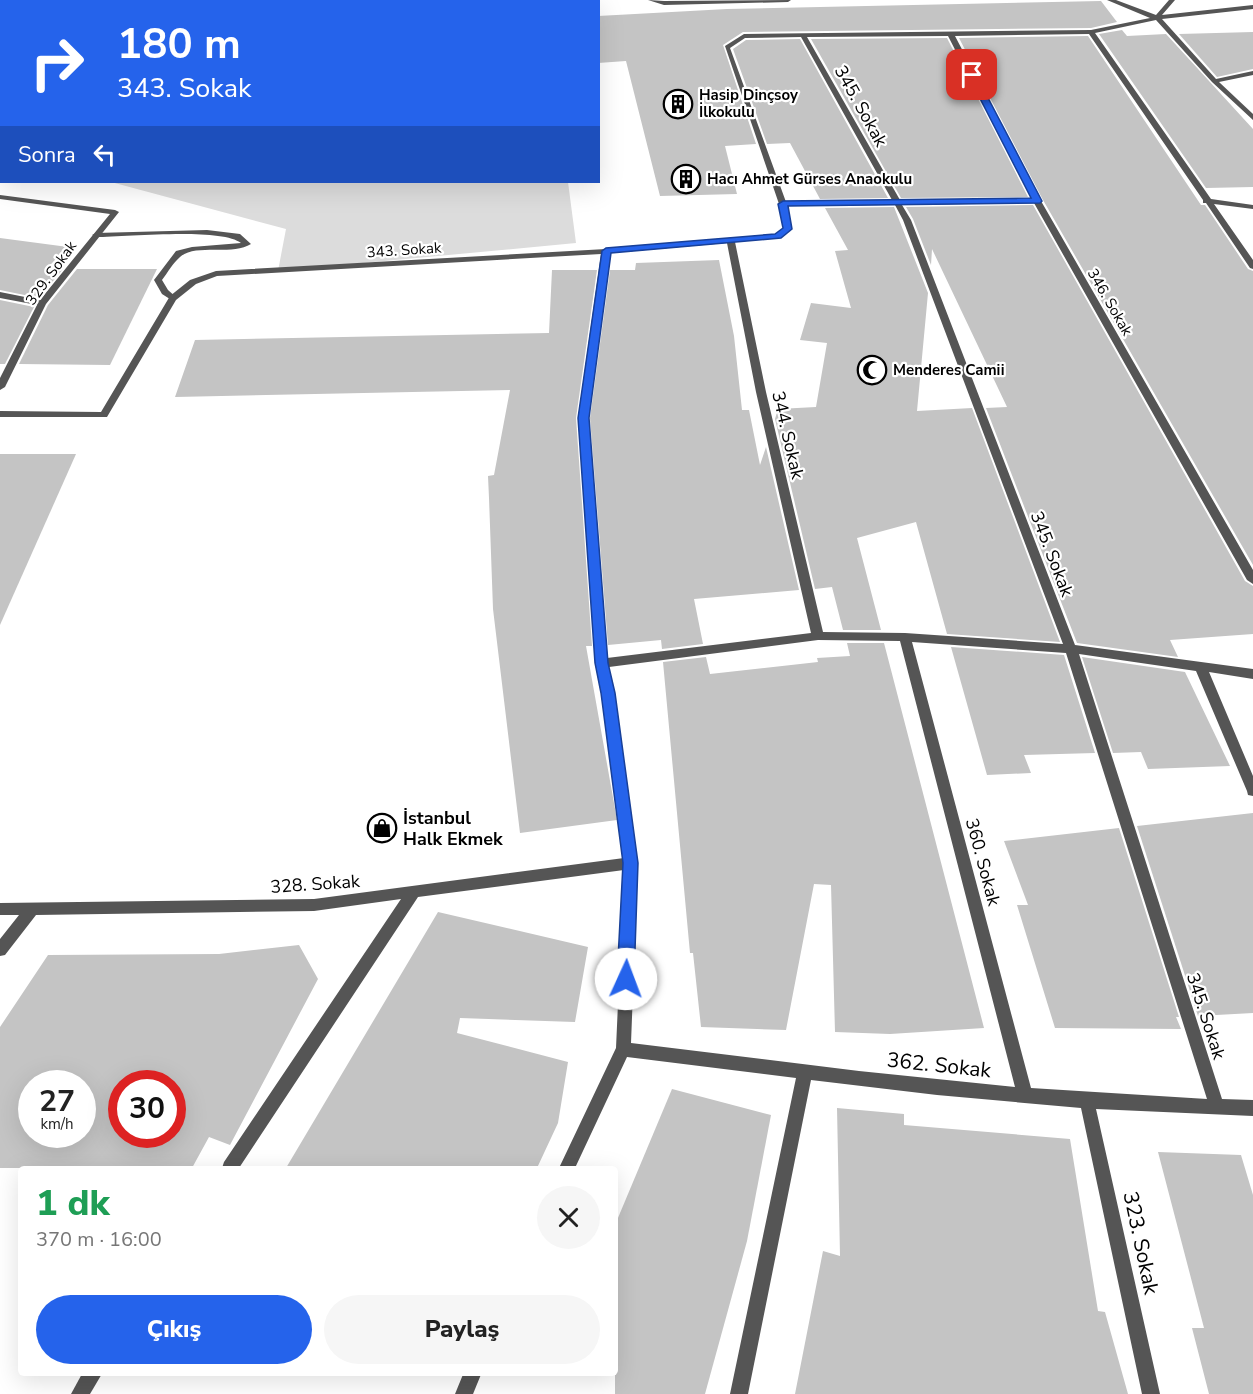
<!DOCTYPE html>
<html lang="tr">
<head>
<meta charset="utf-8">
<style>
  body { margin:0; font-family:"Nunito Sans",sans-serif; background:#f6f6f6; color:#222; height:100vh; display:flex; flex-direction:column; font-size:22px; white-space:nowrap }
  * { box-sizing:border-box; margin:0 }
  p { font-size:20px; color:#767676 }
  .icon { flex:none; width:33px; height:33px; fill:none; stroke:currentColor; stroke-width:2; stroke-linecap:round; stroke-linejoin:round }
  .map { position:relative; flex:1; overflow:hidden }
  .panel { position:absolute; left:18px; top:1166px; width:600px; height:210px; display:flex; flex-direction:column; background:#fff; border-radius:6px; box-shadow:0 6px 24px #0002 }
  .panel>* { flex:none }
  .hud { position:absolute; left:0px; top:0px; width:600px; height:183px; box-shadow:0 6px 24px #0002; background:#2563eb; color:#fff; overflow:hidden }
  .speed { position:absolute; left:18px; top:1070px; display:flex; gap:12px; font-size:30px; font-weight:700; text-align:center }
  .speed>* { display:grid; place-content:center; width:78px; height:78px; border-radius:50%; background:#fff; box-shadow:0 6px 24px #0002; line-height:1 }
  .speed small { font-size:15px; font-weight:400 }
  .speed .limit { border:9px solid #d22; background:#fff; color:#111 }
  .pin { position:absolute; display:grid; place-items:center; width:51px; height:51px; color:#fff; margin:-26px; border-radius:12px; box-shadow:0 3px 9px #0006 }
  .me { position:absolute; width:66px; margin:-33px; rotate:2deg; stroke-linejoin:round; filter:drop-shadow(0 0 4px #0008) }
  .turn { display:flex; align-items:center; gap:21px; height:126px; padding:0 18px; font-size:27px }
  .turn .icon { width:78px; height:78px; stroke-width:2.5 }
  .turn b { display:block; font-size:42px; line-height:51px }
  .then { display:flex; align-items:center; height:57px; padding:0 18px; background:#0003; gap:12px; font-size:22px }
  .round { display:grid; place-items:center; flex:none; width:63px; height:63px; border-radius:32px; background:#f6f6f6 }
  .summary { display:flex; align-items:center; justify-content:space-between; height:102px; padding:0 18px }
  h1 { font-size:36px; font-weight:800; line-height:45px; color:#1e9e55 }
  .action { display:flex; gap:12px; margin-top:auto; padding:12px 18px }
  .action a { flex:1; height:69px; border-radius:36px; background:#2563eb; color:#fff; font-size:24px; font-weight:800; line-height:69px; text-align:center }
  .action a+a { background:#f6f6f6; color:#222 }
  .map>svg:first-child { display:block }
  .green { fill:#dcdcdc }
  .building { fill:#c4c4c4; fill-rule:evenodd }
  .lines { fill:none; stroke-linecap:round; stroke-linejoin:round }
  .service { fill:#555; fill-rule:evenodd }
  .minor { fill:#555; fill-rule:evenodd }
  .route { fill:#2563eb; stroke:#184099; stroke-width:1.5 }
  .labels { text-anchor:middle; stroke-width:4.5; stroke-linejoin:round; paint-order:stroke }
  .far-poi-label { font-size:15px; font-weight:bold; fill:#000; stroke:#fff; text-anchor:start }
  .far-street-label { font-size:15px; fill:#000; stroke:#fff }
  .street-label { font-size:18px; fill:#000; stroke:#fff }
  .poi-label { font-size:18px; font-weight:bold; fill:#000; stroke:#fff; text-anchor:start }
  .near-street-label { font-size:21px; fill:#000; stroke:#fff }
</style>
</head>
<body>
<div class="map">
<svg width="1253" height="1394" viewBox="0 0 1253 1394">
  <rect width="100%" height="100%" fill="#fff"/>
  <!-- green -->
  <polygon class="green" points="111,182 568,182 576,243 278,271 286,229"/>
  <!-- building -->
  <g class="building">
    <polygon points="1101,1 1117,22 1091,28 743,32 723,45 756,144 725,146 737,194 660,196 626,61 598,63 598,16 727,9"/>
    <polygon points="1122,30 1127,36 1166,34 1253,129 1253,187 1206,188 1099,34"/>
    <polygon points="1253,32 1253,69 1217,77 1179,34"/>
    <polygon points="1088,36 1201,205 1205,205 1248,269 1253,271 1253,565 1043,200 959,38"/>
    <polygon points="947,38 1028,197 901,198 811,39"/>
    <polygon points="800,39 888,198 820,199 790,143 767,144 733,49 746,40"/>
    <polygon points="1033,205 1245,581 1253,586 1253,634 1170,640 1178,657 1077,643 986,408 1007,407 932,249 931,265 913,219 906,207"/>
    <polygon points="894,207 928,293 917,411 972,408 1060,642 947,634 916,522 857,538 881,630 843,630 832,587 815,589 775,419 778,409 816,407 827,343 800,340 811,303 851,308 835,251 848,250 825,208"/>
    <polygon points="0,238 68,247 46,269 63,269 39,298 0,290"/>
    <polygon points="719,260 734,336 742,410 749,410 760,465 766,447 799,590 694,599 703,644 662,649 661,640 608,645 590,418 610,270 635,270 636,263"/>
    <polygon points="77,269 157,269 110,365 19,364 48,305"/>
    <polygon points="552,270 597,270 576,418 592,646 586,646 617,820 520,833 493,609 489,498 488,476 494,475 510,390 175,397 195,340 549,333"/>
    <polygon points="0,300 34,307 5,364 0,364"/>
    <polygon points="0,454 76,454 0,625"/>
    <polygon points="847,643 884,643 984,1028 890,1034 835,1032 831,885 814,884 786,1030 701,1027 693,953 690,953 663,662 706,657 710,674 818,662 817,658 850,656"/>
    <polygon points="951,647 1064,655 1095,753 1024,755 1031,773 987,775"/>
    <polygon points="1082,657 1185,672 1230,766 1148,769 1141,752 1113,753"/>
    <polygon points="1253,813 1253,1013 1198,1016 1137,826"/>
    <polygon points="1119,828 1179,1017 1176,1017 1181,1029 1055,1028 1017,905 1028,905 1004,841"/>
    <polygon points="438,912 588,947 575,1022 460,1018 457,1033 568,1062 558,1123 537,1168 286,1168"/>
    <path d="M299,945l19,34 -88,166 -21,-8 -17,31h-192v-141l48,-72 171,-1zM32,1083h50v51h-50zM122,1083h50v51h-50z"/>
    <polygon points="672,1089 771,1115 747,1241 705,1394 615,1394 615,1225"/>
    <polygon points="837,1108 904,1114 904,1125 1070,1139 1098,1311 1105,1312 1128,1394 795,1394 823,1251 840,1256"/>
    <polygon points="1158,1152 1241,1155 1253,1195 1253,1394 1209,1394 1192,1328 1204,1328"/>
  </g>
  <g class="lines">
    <!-- service -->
    <path class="service" d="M207,230l33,4 11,10c-19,12 -55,-1 -71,13 -7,6 -12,15 -18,23l6,10 9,8 -4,3 -11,-7 -8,-14 22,-29 16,-4 49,-4c-20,-16 -116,-6 -145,-6l-4,-2 4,-2z"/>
    <!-- minor -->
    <g class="minor">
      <polygon points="32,0 43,2 33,2"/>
      <polygon points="355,0 364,0 352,2"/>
      <rect x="550" y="0" width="6" height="2"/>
      <polygon points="648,0 664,1 791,0 788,2 664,5"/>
      <path d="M1107,0h9l40,15 13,-15h6l-13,15 91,-10v4l-91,10 54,60 37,-8v4l-34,7 34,32v6l-41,-38 -56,-62 -61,13 116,166 42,6v4l-39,-5 39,56v9l-3,-1 -44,-65h-3v-3l-114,-166 -134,2 86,165 212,369v14l-6,-4 -213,-377 -132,2 9,15 164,425 178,24v10l-44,-7 44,104v20l-5,-1 -1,-4 -51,-120 -117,-17 143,445 31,1v16l-157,-7 64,285h-18l-61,-286 -144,-13 -126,-15 -63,314h-18l66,-316 -169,-21 -52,111h-16l57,-120 8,-178 -206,27 -179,271h-17l2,-6 177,-263 -87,12 -278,4 -31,40 -5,1v-17l19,-24h-19v-12l314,-4 310,-41 -22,-165 -6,-30 -18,-245 23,-164 -384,22 -21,8 -20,16 -69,117h-107v-6l101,1 69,-116 20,-16 26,-9 390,-22 170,-15 8,-6 -5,-24 -54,-158 19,-12 347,-4 59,-12zM948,36l84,163 -132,1 -93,-163zM801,37l91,163 -106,2 -56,-154 15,-10zM895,205l8,15 160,424 -158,-11 -82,-1 -57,-240 -31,-150 43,-4 14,-9 -5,-23zM727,243l29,149 55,241 -204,25 -19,-240 22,-165zM818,640l82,1 115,446 -156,-16 -228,-28 7,-180 -29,-196zM912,642l154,11 141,446 -176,-11z"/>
      <rect x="0" y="54" width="2" height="4"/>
      <polygon points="0,155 2,155 0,160"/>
      <polygon points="0,195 115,210 119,212 46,304 5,387 0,390 0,378 37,305 0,298 0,292 40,300 110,214 0,199"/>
      <polygon points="83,1372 103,1372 90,1394 71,1394"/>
      <polygon points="464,1372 482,1372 473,1394 455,1394"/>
    </g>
  </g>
  <!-- route -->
  <polygon class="route" points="972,73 976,75 1042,201 1040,203 788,206 792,229 781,238 611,253 589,418 608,663 615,693 638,863 634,979 631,984 626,987 620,984 617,979 623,863 601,693 595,663 578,418 602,251 606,248 775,234 783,228 778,204 783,201 1031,198 968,75"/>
  <!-- icons -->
  <defs>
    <g id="building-ring" transform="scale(1.5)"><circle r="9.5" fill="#fff" stroke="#000" stroke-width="1.5"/><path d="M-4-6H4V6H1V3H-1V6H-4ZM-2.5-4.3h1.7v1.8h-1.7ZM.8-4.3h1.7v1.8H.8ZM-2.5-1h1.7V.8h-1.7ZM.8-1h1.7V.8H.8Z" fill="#000"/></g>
    <g id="mosque-ring" transform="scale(1.5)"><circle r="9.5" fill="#fff" stroke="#000" stroke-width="1.5"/><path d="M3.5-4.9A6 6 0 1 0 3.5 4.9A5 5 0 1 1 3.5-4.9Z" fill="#000"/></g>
    <g id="shop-ring" transform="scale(1.5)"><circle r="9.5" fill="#fff" stroke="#000" stroke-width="1.5"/><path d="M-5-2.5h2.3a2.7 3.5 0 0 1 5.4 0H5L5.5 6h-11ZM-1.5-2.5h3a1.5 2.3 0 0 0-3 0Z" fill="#000"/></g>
  </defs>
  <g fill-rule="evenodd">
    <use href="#building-ring" x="678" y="104"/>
    <use href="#building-ring" x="686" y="179"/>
    <use href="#mosque-ring" x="872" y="370"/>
    <use href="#shop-ring" x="382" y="828"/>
  </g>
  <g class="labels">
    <!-- far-poi labels -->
    <g class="far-poi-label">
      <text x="699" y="100">Hasip Dinçsoy<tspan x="699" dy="17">İlkokulu</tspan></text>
      <text x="707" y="184">Hacı Ahmet Gürses Anaokulu</text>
      <text x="893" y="375">Menderes Camii</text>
    </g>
    <!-- far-street labels -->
    <g class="far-street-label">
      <text transform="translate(404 250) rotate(-4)" y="5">343. Sokak</text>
      <text transform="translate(51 273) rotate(-54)" y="5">329. Sokak</text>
      <text transform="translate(1110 302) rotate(60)" y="5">346. Sokak</text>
    </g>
    <!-- street labels -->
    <g class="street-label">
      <text transform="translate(861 106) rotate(61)" y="6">345. Sokak</text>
      <text transform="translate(788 435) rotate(77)" y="6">344. Sokak</text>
      <text transform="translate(1052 554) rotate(69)" y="6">345. Sokak</text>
      <text transform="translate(983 862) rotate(75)" y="6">360. Sokak</text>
      <text transform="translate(315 884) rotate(-4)" y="6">328. Sokak</text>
      <text transform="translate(1206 1016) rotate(72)" y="6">345. Sokak</text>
    </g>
    <!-- poi labels -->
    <g class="poi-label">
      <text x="403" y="824">İstanbul<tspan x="403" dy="21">Halk Ekmek</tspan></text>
    </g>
    <!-- near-street labels -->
    <g class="near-street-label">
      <text transform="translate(939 1065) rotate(6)" y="7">362. Sokak</text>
      <text transform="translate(1141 1243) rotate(78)" y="7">323. Sokak</text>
    </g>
  </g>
</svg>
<div class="speed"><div>27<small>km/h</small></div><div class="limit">30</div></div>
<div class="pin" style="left:972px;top:75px;background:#d93025"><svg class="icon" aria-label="arrive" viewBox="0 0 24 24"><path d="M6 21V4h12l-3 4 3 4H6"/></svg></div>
<svg class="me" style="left:626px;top:979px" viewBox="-20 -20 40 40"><circle r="19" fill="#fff"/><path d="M0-13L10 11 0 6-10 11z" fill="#2563eb"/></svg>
<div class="hud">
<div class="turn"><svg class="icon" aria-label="right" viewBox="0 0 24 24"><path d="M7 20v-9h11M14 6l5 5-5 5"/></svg><div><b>180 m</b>343. Sokak</div></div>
<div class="then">Sonra<svg class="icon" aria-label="left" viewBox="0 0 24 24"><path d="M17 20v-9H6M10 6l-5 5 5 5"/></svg></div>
</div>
<section class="panel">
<div class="summary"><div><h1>1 dk</h1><p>370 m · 16:00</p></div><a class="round"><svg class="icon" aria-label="close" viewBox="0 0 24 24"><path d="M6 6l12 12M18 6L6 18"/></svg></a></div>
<div class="action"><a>Çıkış</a><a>Paylaş</a></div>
</section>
</div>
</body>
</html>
